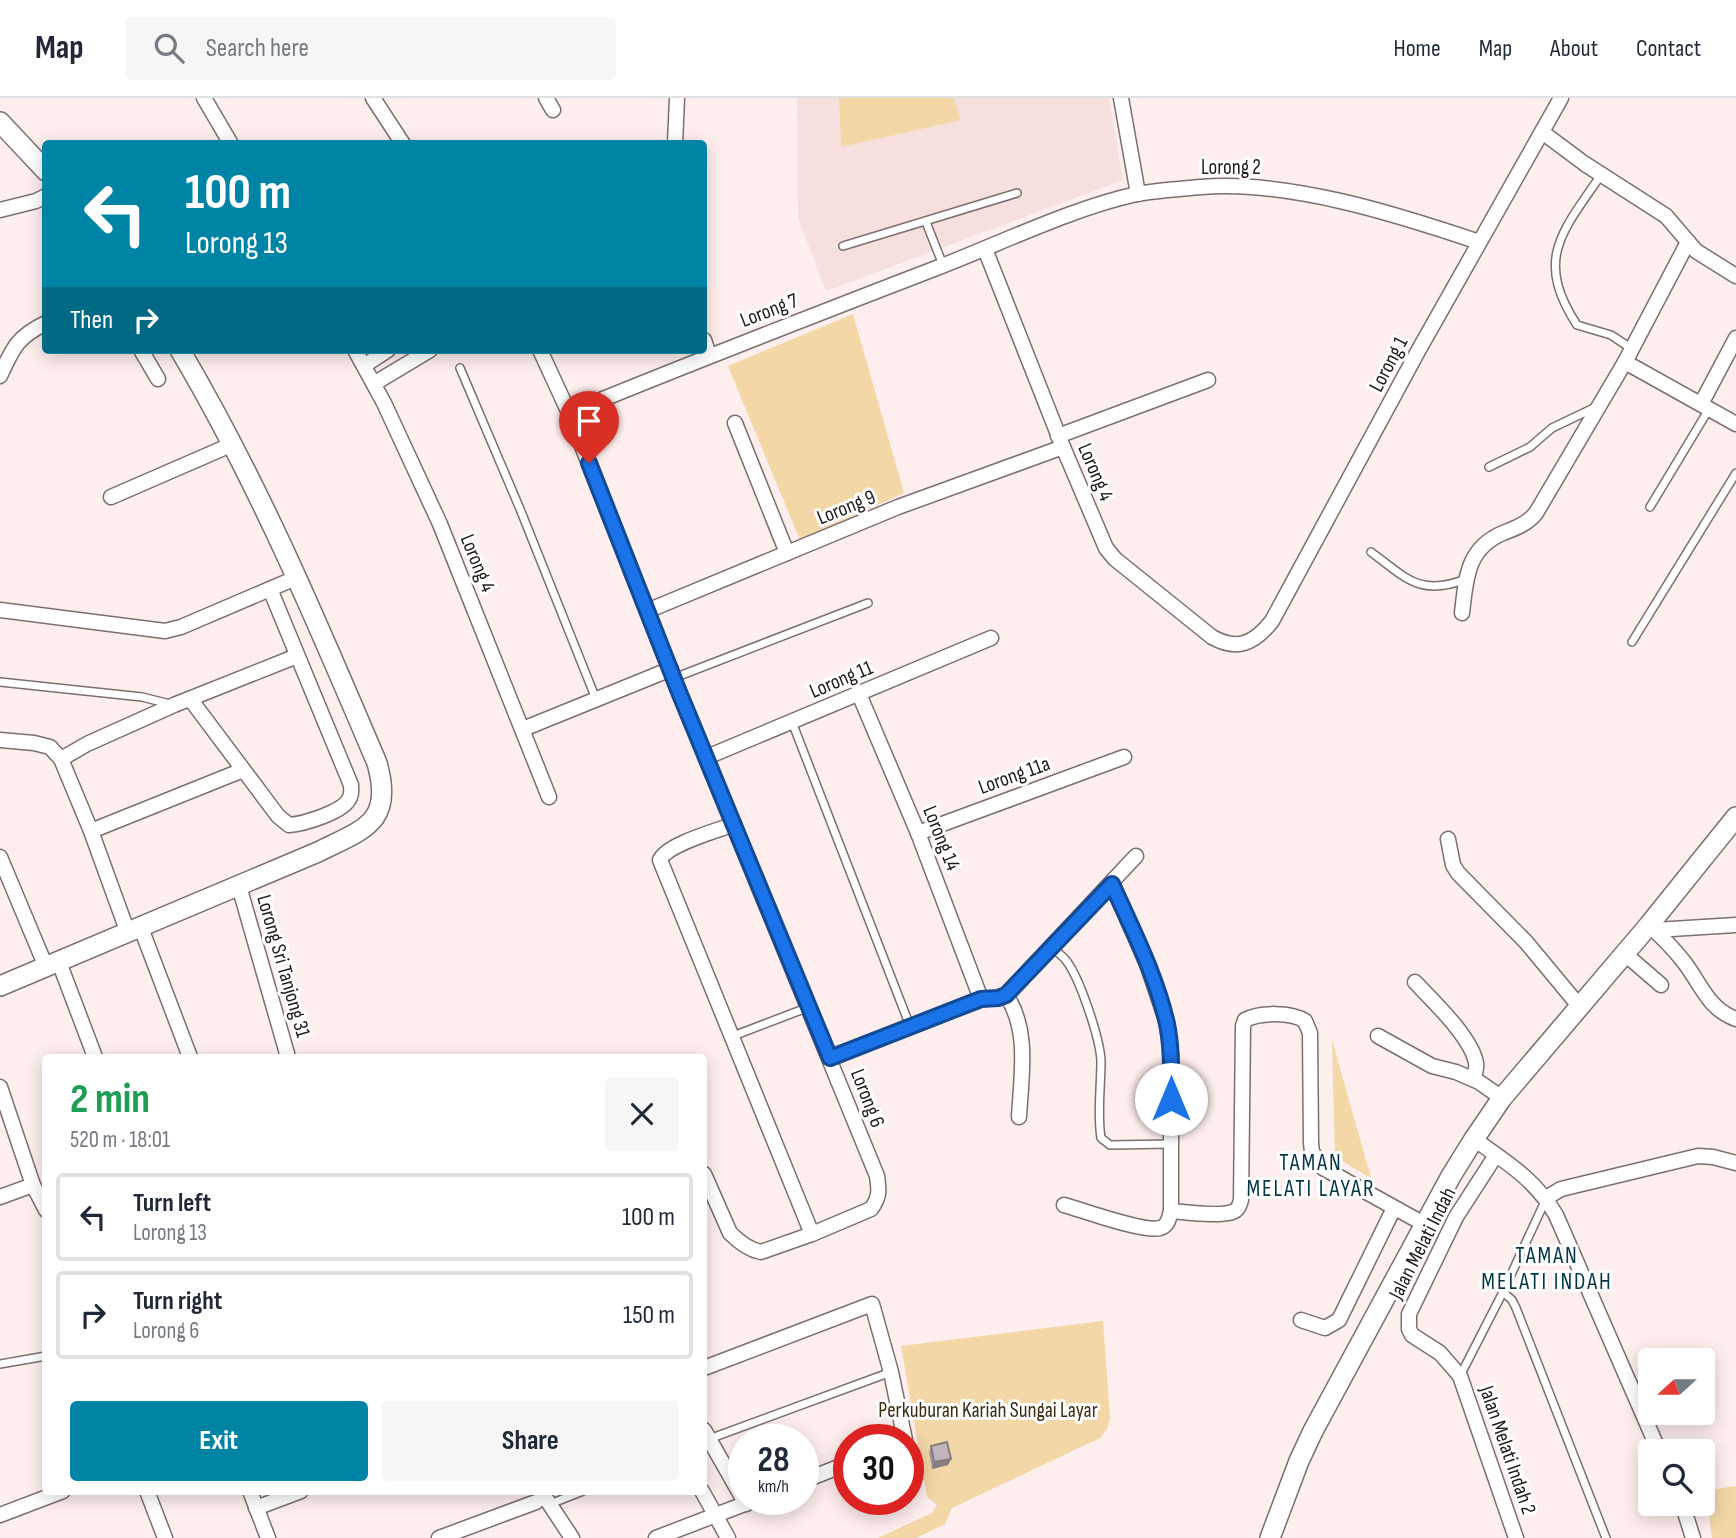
<!DOCTYPE html>
<html lang="en">
<head>
<meta charset="utf-8">
<style>
  body { margin:0; font-family:"Sofia Sans Condensed",sans-serif; background:#f6f6f7; color:#1f2937; height:100vh; display:flex; flex-direction:column; font-size:26px; white-space:nowrap }
  * { box-sizing:border-box; margin:0 }
  p { font-size:23px; color:#747a83 }
  .icon { flex:none; width:38px; height:38px; fill:none; stroke:currentColor; stroke-width:2; stroke-linecap:round; stroke-linejoin:round }
  .map { position:relative; flex:1; overflow:hidden }
  .sheet { position:absolute; left:42px; top:956px; width:665px; height:441px; display:flex; flex-direction:column; background:#fff; border-radius:7px; box-shadow:0 4px 18px #0003 }
  .sheet>* { flex:none }
  .hud { position:absolute; left:42px; top:42px; width:665px; height:214px; border-radius:7px; box-shadow:0 4px 18px #0003; background:#0084a6; color:#fff; overflow:hidden }
  .needle { width:46px; rotate:249deg }
  .tools { position:absolute; left:1638px; top:1250px; display:grid; gap:14px }
  .tools a { display:grid; place-items:center; width:77px; height:77px; border-radius:7px; background:#fff; box-shadow:0 4px 18px #0003; font-size:35px }
  .speed { position:absolute; left:728px; top:1326px; display:flex; gap:14px; font-size:35px; font-weight:700; text-align:center }
  .speed>* { display:grid; place-content:center; width:91px; height:91px; border-radius:50%; background:#fff; box-shadow:0 4px 18px #0003; line-height:1 }
  .speed small { font-size:18px; font-weight:400 }
  .speed .limit { border:10px solid #d22; background:#fff; color:#111 }
  .pin { position:absolute; display:grid; place-items:center; width:60px; height:60px; color:#fff; margin:-72px -30px; border-radius:50% 50% 50% 0; rotate:-45deg; box-shadow:0 0 7px #0007 }
  .pin .icon { rotate:45deg }
  .me { position:absolute; width:77px; margin:-38px; rotate:0deg; stroke-linejoin:round; filter:drop-shadow(0 0 5px #0008) }
  .turn { display:flex; align-items:center; gap:24px; height:147px; padding:0 28px; font-size:32px }
  .turn .icon { width:91px; height:91px; stroke-width:2.5 }
  .turn b { display:block; font-size:49px; line-height:60px }
  .then { display:flex; align-items:center; height:66px; padding:0 28px; background:#0003; gap:14px; font-size:26px }
  .round { display:grid; place-items:center; flex:none; width:74px; height:74px; border-radius:7px; background:#f6f6f7 }
  .overview { display:flex; align-items:center; justify-content:space-between; height:119px; padding:0 28px }
  h1 { font-size:42px; font-weight:700; line-height:52px; color:#1e9e55 }
  .button { display:flex; gap:14px; margin-top:auto; padding:14px 28px }
  .button a { flex:1; height:80px; border-radius:7px; background:#0084a6; color:#fff; font-size:28px; font-weight:700; line-height:80px; text-align:center }
  .button a+a { background:#f6f6f7; color:#1f2937 }
  ul { padding:0; list-style:none }
  li { display:flex; align-items:center; gap:21px; height:88px; margin:0 14px 10px; padding:0 14px; border:4px solid #e0e1e3; border-radius:7px }
  li div { flex:1 }
  li b { display:block; font-size:26px }
  li em { font-style:normal }
  header { display:flex; align-items:center; gap:42px; box-sizing:border-box; height:98px; padding:0 35px; background:#fff; border-bottom:2px solid #e0e1e3 }
  header strong { font-size:33px }
  nav { display:flex; gap:38px; margin-inline-start:auto; font-size:24px }
  .search { width:490px; height:63px; background:#f6f6f7; display:flex; align-items:center; gap:18px; box-sizing:border-box; padding:0 24px; border-radius:7px; color:#747a83; font-size:26px }
  .map>svg:first-child { display:block }
  .built { fill:#f7dfde }
  .green { fill:#f3d7a7 }
  .lines { fill:none; stroke-linecap:round; stroke-linejoin:round }
  .lane-casing { stroke:#7c6f6e; stroke-width:10 }
  .street-casing { stroke:#7c6f6e; stroke-width:17 }
  .secondary-casing { stroke:#7c6f6e; stroke-width:22 }
  .lane { stroke:#fff; stroke-width:7 }
  .street { stroke:#fff; stroke-width:14 }
  .secondary { stroke:#fff; stroke-width:19 }
  .wall { fill:#a69ba0 }
  .shaded-wall { fill:#877e82 }
  .building { fill:#c1b4ba; stroke:#877e82; stroke-width:2 }
  .route-casing { stroke:#114b97; stroke-width:18 }
  .route { stroke:#1a73e8; stroke-width:12 }
  .labels { text-anchor:middle; stroke-width:6; stroke-linejoin:round; paint-order:stroke }
  .street-label { font-size:21px; fill:#201a1a; stroke:#fff }
  .park-label { font-size:21px; fill:#3c2d12; stroke:#fff }
  .neighbourhood-label { font-size:23px; letter-spacing:2px; fill:#003647; stroke:#fff }
</style>
</head>
<body>
<header>
<strong>Map</strong>
<div class="search"><svg class="icon" aria-label="search" viewBox="0 0 24 24"><circle cx="10" cy="10" r="6"/><path d="M15 15l6 6"/></svg>Search here</div>
<nav><a>Home</a><a>Map</a><a>About</a><a>Contact</a></nav>
</header>
<div class="map">
<svg width="1736" height="1440" viewBox="0 0 1736 1440">
  <rect width="100%" height="100%" fill="#feeeed"/>
  <!-- built -->
  <polygon class="built" points="797,0 1109,0 1123,82 826,193 798,120"/>
  <!-- green -->
  <g class="green">
    <polygon points="839,0 954,0 961,22 841,49"/>
    <polygon points="853,216 904,395 800,442 728,268"/>
    <polygon points="1332,942 1371,1080 1335,1059"/>
    <polygon points="1103,1223 1110,1320 1107,1331 1100,1340 952,1410 945,1426 916,1440 878,1440 932,1415 937,1407 927,1399 901,1248"/>
    <polygon points="1736,1388 1736,1440 1712,1440 1709,1416 1703,1404 1703,1393"/>
  </g>
  <g class="lines">
    <!-- lane casing -->
    <g class="lane-casing">
      <g id="lane">
        <path d="M1601,77c-39,57 -67,84 -24,150l34,10 21,14"/>
        <polyline points="926,124 943,167"/>
        <polyline points="843,148 1017,95"/>
        <polyline points="460,270 520,411 596,601"/>
        <polyline points="1489,369 1530,349 1552,330 1596,309"/>
        <polyline points="1650,409 1709,311"/>
        <path d="M1371,454c35,26 49,45 95,27"/>
        <polyline points="1632,544 1736,375"/>
        <polyline points="674,580 868,505"/>
        <polyline points="0,584 142,599 170,606"/>
        <polyline points="792,624 910,928"/>
        <path d="M1051,849c4,3 9,7 13,11 15,16 36,81 37,103 0,26 -4,52 0,77l9,7 61,-1"/>
        <polyline points="733,938 809,909"/>
        <polyline points="1503,1194 1512,1202 1516,1210 1606,1440"/>
        <polyline points="0,1266 46,1258"/>
        <polyline points="1460,1278 1503,1194 1546,1101"/>
        <polyline points="709,1341 891,1274"/>
        <polyline points="550,1406 583,1393"/>
      </g>
    </g>
    <!-- street casing -->
    <g class="street-casing">
      <g id="street">
        <polyline points="204,0 231,46"/>
        <polyline points="373,0 403,46"/>
        <polyline points="546,0 553,12"/>
        <polyline points="1121,0 1138,96"/>
        <polyline points="1542,34 1585,66 1666,118 1696,153 1736,178"/>
        <polyline points="675,46 677,0"/>
        <polyline points="0,112 36,103 46,98"/>
        <path d="M985,151l78,198 43,101 9,11 97,78c25,14 42,7 60,-16l145,-268 144,-255"/>
        <polyline points="704,242 709,257"/>
        <polyline points="141,252 158,281"/>
        <polyline points="355,252 384,305 440,426 549,699"/>
        <path d="M540,252l29,63 110,279 198,484c2,14 3,21 -6,33l-59,25 -51,18c-11,-2 -23,-11 -31,-19l-26,-59"/>
        <polyline points="1625,264 1736,326"/>
        <polyline points="365,267 388,252"/>
        <path d="M0,278c13,-28 17,-39 46,-53"/>
        <polyline points="375,285 430,252"/>
        <polyline points="1701,306 1736,240"/>
        <path d="M569,315c121,-50 243,-97 365,-144 63,-24 138,-61 203,-75 21,-4 43,-5 64,-7 88,-7 195,27 278,55"/>
        <polyline points="735,325 787,455"/>
        <polyline points="1058,338 1208,282"/>
        <polyline points="111,399 233,346"/>
        <polyline points="0,512 165,533 181,529 298,479"/>
        <polyline points="647,513 898,409 1063,349"/>
        <path d="M1462,515c4,-35 5,-65 41,-80 13,-5 24,-9 33,-20l89,-151 63,-120"/>
        <polyline points="859,596 918,735 981,901"/>
        <path d="M191,602l87,116 11,9c14,-1 56,-13 61,-28 2,-4 1,-8 1,-12l-81,-196"/>
        <polyline points="523,631 671,571"/>
        <polyline points="0,642 34,645 50,649 61,661 91,733 128,835"/>
        <polyline points="707,659 991,540"/>
        <polyline points="61,661 87,646 174,607 297,558"/>
        <path d="M734,726c-17,7 -67,20 -74,36l152,374"/>
        <polyline points="91,733 243,672"/>
        <polyline points="918,735 1124,659"/>
        <polyline points="1448,741 1453,767 1458,775 1526,844 1580,909"/>
        <polyline points="0,759 46,869"/>
        <polyline points="239,788 288,959"/>
        <path d="M1649,827c13,12 25,24 35,37 17,22 24,47 52,57"/>
        <polyline points="141,830 190,959"/>
        <polyline points="1655,832 1736,827"/>
        <polyline points="1625,856 1661,887"/>
        <polyline points="59,864 95,959"/>
        <path d="M1415,884c18,19 57,56 61,81 1,6 -1,11 -3,16"/>
        <path d="M1006,897c24,35 15,82 13,122"/>
        <polyline points="1378,938 1432,968 1456,974 1479,984 1502,1000"/>
        <polyline points="830,960 981,901 998,900 1006,897 1136,758"/>
        <polyline points="0,989 33,1087 46,1112"/>
        <path d="M1474,1041c32,23 61,40 82,76l103,236"/>
        <polyline points="1496,1057 1456,1119 1409,1216 1409,1231 1412,1237 1440,1255 1460,1278 1516,1440"/>
        <polyline points="0,1099 33,1087"/>
        <polyline points="1546,1100 1561,1091 1698,1058 1713,1059 1736,1065"/>
        <path d="M1064,1107c18,5 81,28 96,23 8,-2 9,-10 11,-17v-157l-4,-31 -20,-59 -35,-80"/>
        <path d="M1171,1113c13,1 55,7 65,-1 3,-2 4,-7 5,-10l2,-174 2,-6c14,-8 47,-8 60,1l5,12 1,110 1,9 11,16 101,56"/>
        <polyline points="1301,1222 1325,1230 1339,1222 1394,1110"/>
        <polyline points="704,1270 872,1206 891,1274 905,1342"/>
        <polyline points="704,1332 746,1406"/>
        <polyline points="803,1383 849,1365"/>
        <polyline points="147,1393 165,1440"/>
        <polyline points="250,1393 268,1440"/>
        <polyline points="541,1393 572,1440"/>
        <polyline points="702,1393 728,1440"/>
        <polyline points="1682,1405 1693,1440"/>
        <polyline points="256,1410 301,1393"/>
        <polyline points="0,1417 63,1393"/>
        <polyline points="439,1440 536,1404"/>
        <polyline points="656,1440 755,1402"/>
      </g>
    </g>
    <!-- secondary casing -->
    <g class="secondary-casing">
      <g id="secondary">
        <polyline points="0,24 46,73"/>
        <path d="M0,888l318,-134c46,-23 76,-29 59,-89 -60,-141 -119,-281 -197,-413"/>
        <polyline points="1270,1440 1299,1363 1313,1333 1451,1078 1474,1041 1502,1000 1649,827 1736,719"/>
      </g>
    </g>
    <!-- lane -->
    <use href="#lane" class="lane"/>
    <!-- street -->
    <use href="#street" class="street"/>
    <!-- secondary -->
    <use href="#secondary" class="secondary"/>
  </g>
  <!-- wall -->
  <polygon class="wall" points="931,1348 951,1361 948,1367 932,1371 929,1354"/>
  <!-- shaded-wall -->
  <polygon class="shaded-wall" points="951,1361 948,1367 932,1371 934,1364"/>
  <!-- building -->
  <polygon class="building" points="947,1344 951,1361 934,1364 931,1348"/>
  <g class="lines">
    <!-- route casing -->
    <g class="route-casing">
      <path id="route" d="M589,365l90,229 151,366 151,-59 17,-1 8,-3 106,-111c20,45 44,91 55,140 5,24 4,50 4,75"/>
    </g>
    <!-- route -->
    <use href="#route" class="route"/>
  </g>
  <g class="labels">
    <!-- street labels -->
    <g class="street-label">
      <text x="1231" y="76">Lorong 2</text>
      <text transform="translate(769 212) rotate(-21)" y="7">Lorong 7</text>
      <text transform="translate(1388 266) rotate(-62)" y="7">Lorong 1</text>
      <text transform="translate(1096 374) rotate(67)" y="7">Lorong 4</text>
      <text transform="translate(846 409) rotate(-22)" y="7">Lorong 9</text>
      <text transform="translate(478 465) rotate(68)" y="7">Lorong 4</text>
      <text transform="translate(841 581) rotate(-23)" y="7">Lorong 11</text>
      <text transform="translate(1014 677) rotate(-20)" y="7">Lorong 11a</text>
      <text transform="translate(942 740) rotate(68)" y="7">Lorong 14</text>
      <text transform="translate(284 868) rotate(74)" y="7">Lorong Sri Tanjong 31</text>
      <text transform="translate(868 1000) rotate(69)" y="7">Lorong 6</text>
      <text transform="translate(1422 1145) rotate(-63)" y="7">Jalan Melati Indah</text>
      <text transform="translate(1508 1352) rotate(71)" y="7">Jalan Melati Indah 2</text>
    </g>
    <!-- park labels -->
    <g class="park-label">
      <text x="988" y="1319">Perkuburan Kariah Sungai Layar</text>
    </g>
    <!-- neighbourhood labels -->
    <g class="neighbourhood-label">
      <text x="1311" y="1072">TAMAN<tspan x="1311" dy="26">MELATI LAYAR</tspan></text>
      <text x="1547" y="1165">TAMAN<tspan x="1547" dy="26">MELATI INDAH</tspan></text>
    </g>
  </g>
</svg>
<div class="tools">
<a><svg class="needle" viewBox="-14 -14 28 28"><path d="M0-13l5 13h-10z" fill="#e53935"/><path d="M0 13l5-13h-10z" fill="#747a83"/></svg></a>
<a><svg class="icon" aria-label="search" viewBox="0 0 24 24"><circle cx="10" cy="10" r="6"/><path d="M15 15l6 6"/></svg></a>
</div>
<div class="speed"><div>28<small>km/h</small></div><div class="limit">30</div></div>
<div class="pin" style="left:589px;top:365px;background:#d93025"><svg class="icon" aria-label="arrive" viewBox="0 0 24 24"><path d="M6 21V4h12l-3 4 3 4H6"/></svg></div>
<svg class="me" style="left:1171px;top:1001px" viewBox="-20 -20 40 40"><circle r="19" fill="#fff"/><path d="M0-13L10 11 0 6-10 11z" fill="#1a73e8"/></svg>
<div class="hud">
<div class="turn"><svg class="icon" aria-label="left" viewBox="0 0 24 24"><path d="M17 20v-9H6M10 6l-5 5 5 5"/></svg><div><b>100 m</b>Lorong 13</div></div>
<div class="then">Then<svg class="icon" aria-label="right" viewBox="0 0 24 24"><path d="M7 20v-9h11M14 6l5 5-5 5"/></svg></div>
</div>
<section class="sheet">
<div class="overview"><div><h1>2 min</h1><p>520 m · 18:01</p></div><a class="round"><svg class="icon" aria-label="close" viewBox="0 0 24 24"><path d="M6 6l12 12M18 6L6 18"/></svg></a></div>
<ul>
<li><svg class="icon" aria-label="left" viewBox="0 0 24 24"><path d="M17 20v-9H6M10 6l-5 5 5 5"/></svg><div><b>Turn left</b><p>Lorong 13</p></div><em>100 m</em></li>
<li><svg class="icon" aria-label="right" viewBox="0 0 24 24"><path d="M7 20v-9h11M14 6l5 5-5 5"/></svg><div><b>Turn right</b><p>Lorong 6</p></div><em>150 m</em></li>
</ul>
<div class="button"><a>Exit</a><a>Share</a></div>
</section>
</div>
</body>
</html>
